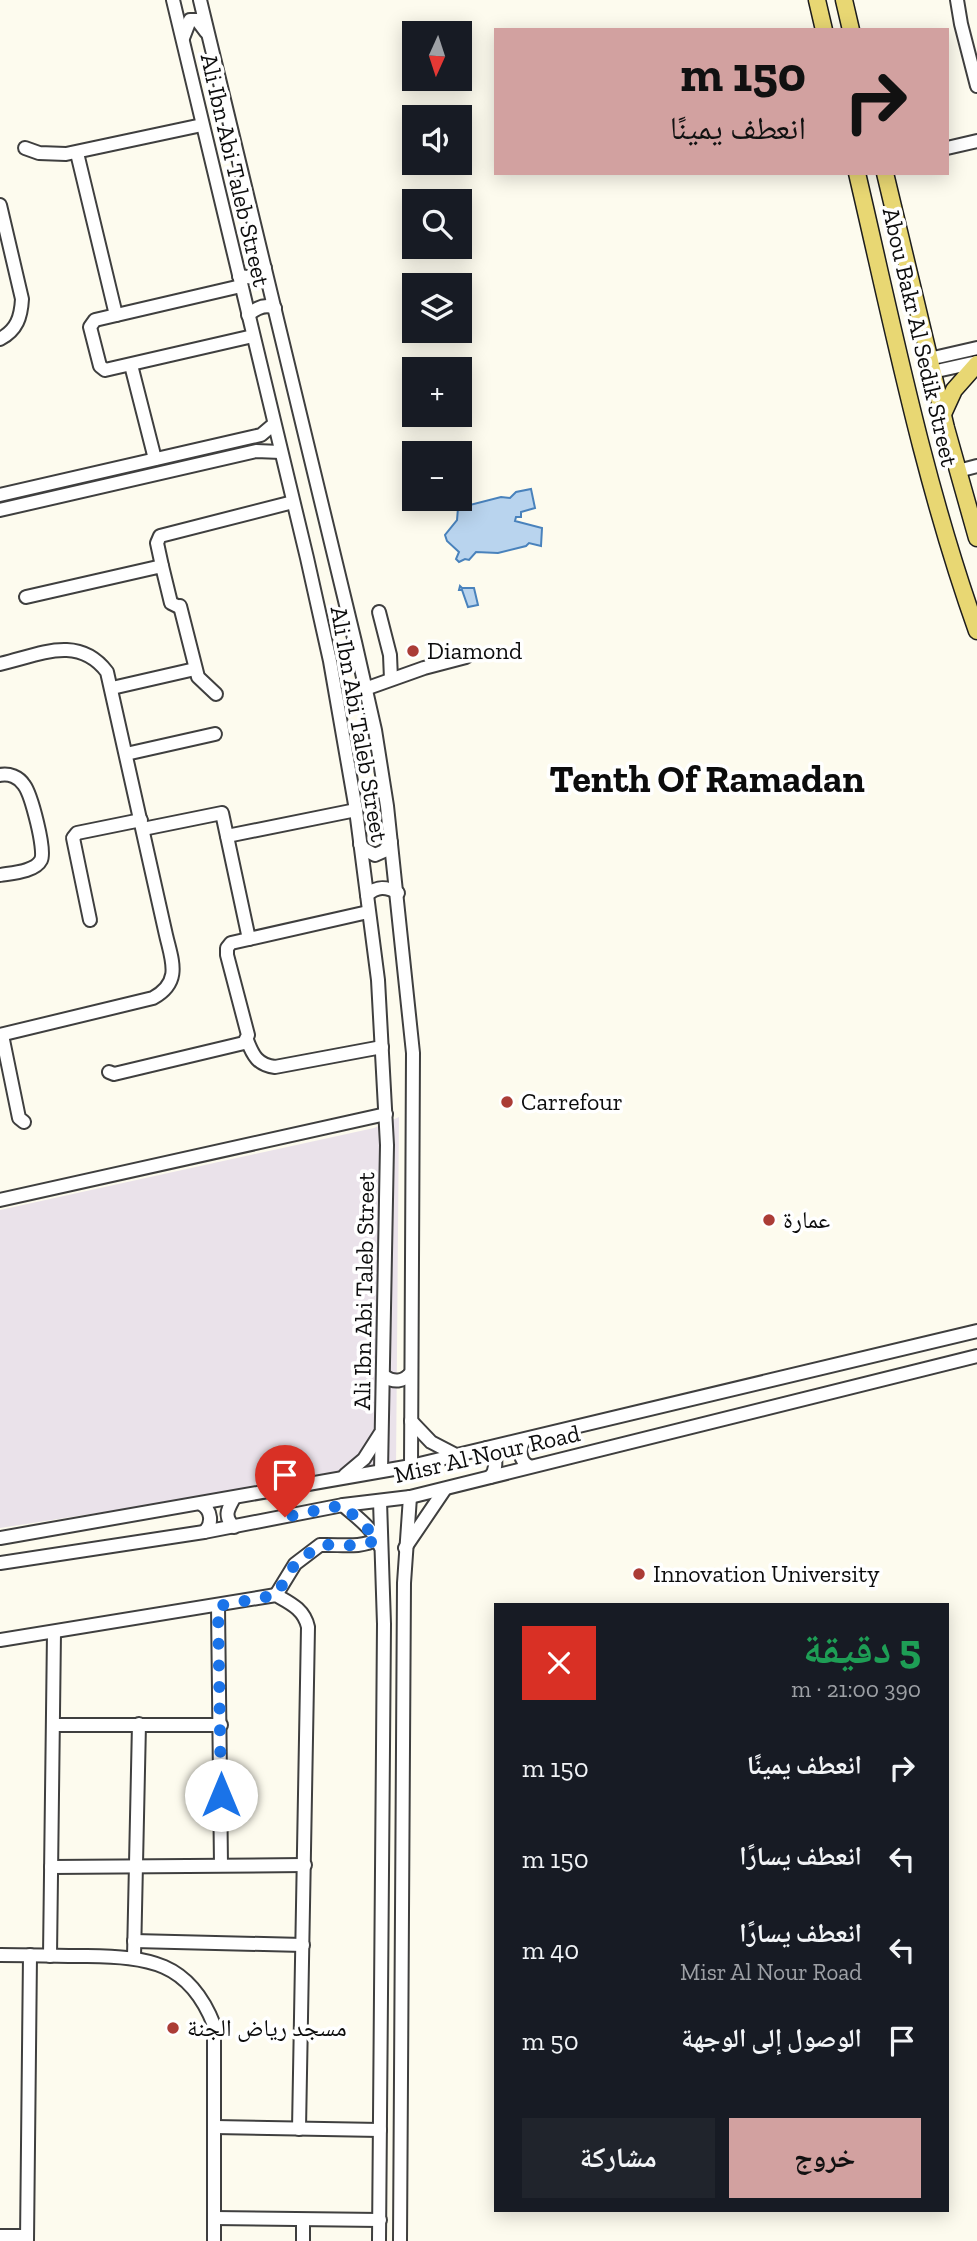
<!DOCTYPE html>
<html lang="ar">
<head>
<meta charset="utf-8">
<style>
  body { margin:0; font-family:"Zilla Slab","Noto Naskh Arabic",serif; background:#20242c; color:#f1f3f6; direction:rtl; height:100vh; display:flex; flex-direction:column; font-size:26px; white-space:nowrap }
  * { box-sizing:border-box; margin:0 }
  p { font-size:23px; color:#9ea1a6 }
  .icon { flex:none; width:38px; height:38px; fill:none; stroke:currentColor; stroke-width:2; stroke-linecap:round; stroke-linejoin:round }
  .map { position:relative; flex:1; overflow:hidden; direction:ltr }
  .panel { position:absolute; left:494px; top:1603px; width:455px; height:609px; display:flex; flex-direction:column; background:#171b24; border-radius:0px; box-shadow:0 4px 18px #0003; direction:rtl }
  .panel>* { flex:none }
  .banner { position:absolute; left:494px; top:28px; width:455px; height:147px; border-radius:0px; box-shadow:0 4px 18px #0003; direction:rtl; background:#d2a1a0; color:#111; overflow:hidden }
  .needle { width:46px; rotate:183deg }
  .controls { position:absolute; left:402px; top:21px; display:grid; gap:14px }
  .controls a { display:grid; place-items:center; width:70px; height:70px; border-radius:0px; background:#171b24; box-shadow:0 4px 18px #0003; font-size:35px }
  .pin { position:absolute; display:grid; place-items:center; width:60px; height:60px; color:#fff; margin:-72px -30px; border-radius:50% 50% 50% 0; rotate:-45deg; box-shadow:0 0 7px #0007 }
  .pin .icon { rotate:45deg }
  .me { position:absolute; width:77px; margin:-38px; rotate:0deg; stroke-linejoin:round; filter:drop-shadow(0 0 5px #0008) }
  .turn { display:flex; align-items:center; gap:24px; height:147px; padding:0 28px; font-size:32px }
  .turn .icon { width:91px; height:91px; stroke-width:2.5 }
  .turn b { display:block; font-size:49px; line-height:60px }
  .round { display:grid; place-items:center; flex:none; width:74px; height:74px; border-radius:0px; background:#20242c }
  .headline { display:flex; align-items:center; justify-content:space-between; height:119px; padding:0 28px }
  h1 { font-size:42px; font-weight:700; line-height:52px; color:#1e9e55 }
  .action { display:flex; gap:14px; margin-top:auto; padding:14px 28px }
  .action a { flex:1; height:80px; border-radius:0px; background:#d2a1a0; color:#111; font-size:28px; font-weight:700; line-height:80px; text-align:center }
  .action a+a { background:#20242c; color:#f1f3f6 }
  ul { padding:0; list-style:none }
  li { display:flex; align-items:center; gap:21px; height:91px; padding:0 28px }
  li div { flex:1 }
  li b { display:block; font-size:26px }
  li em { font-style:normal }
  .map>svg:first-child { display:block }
  .industrial { fill:#eae2ea }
  .water { fill:#b9d4ee; stroke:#4982bc; stroke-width:2 }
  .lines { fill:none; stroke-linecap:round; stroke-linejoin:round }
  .minor-casing { stroke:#3f3f3f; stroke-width:16 }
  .major-casing { stroke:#1d1d1d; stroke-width:19 }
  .minor { stroke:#fff; stroke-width:12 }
  .major { stroke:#e8d773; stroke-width:16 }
  .route { stroke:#1a73e8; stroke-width:12; stroke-dasharray:0 21.6 }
  .poi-dot { fill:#ab3c36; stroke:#fff; stroke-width:2.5 }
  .labels { text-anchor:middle; stroke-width:7; stroke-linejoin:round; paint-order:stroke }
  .street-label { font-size:24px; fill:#0c0c0c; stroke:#fff }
  .poi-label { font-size:24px; fill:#0c0c0c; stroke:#fff; text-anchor:start }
  .town-label { font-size:38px; font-weight:bold; fill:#0c0c0c; stroke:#fff }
</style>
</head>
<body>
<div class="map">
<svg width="977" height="2241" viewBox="0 0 977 2241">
  <rect width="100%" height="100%" fill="#fdfbee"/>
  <!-- industrial -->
  <polygon class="industrial" points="399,1117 396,1467 0,1528 0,1210 374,1128"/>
  <!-- water -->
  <g class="water">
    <polygon points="531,489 535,508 521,512 521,517 516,517 515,521 542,528 541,546 529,543 526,546 498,553 476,552 469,560 465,559 459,562 456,559 459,552 447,541 445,535 457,520 458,508 501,497 510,498 516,492"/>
    <polygon points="460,586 462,588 474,588 478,605 468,607 462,590 459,590"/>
  </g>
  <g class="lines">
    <!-- minor casing -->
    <g class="minor-casing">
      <g id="minor">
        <polyline points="173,0 307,558 330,661 356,810 378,980 387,1145 381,1471"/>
        <polyline points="200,0 355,642 375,730 387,806 413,1053 411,1466"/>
        <polyline points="957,0 961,24 977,86"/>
        <polyline points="183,38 190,20 197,20 206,32"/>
        <polyline points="25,148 39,153 66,154 202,125"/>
        <polyline points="947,148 977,141"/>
        <polyline points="77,153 116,315"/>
        <path d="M0,205l22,94c-1,18 -5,31 -22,40"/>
        <polyline points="239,276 255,278 265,268"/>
        <polyline points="241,286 95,320 90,327 100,366 105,370 253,336"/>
        <path d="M248,315c8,-7 17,-12 27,-7"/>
        <polyline points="929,359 977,348"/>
        <polyline points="131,365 155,459"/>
        <polyline points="932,372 977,362"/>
        <polyline points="958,471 977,466"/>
        <polyline points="0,495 252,437 261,435 274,424"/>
        <polyline points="0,510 256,451 281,452"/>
        <polyline points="162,566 157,543 160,536 293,502"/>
        <polyline points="26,597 162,566 171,603 177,606"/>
        <polyline points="180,606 198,677 216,694"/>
        <polyline points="379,612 390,655 391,679"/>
        <path d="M0,664c39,-9 78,-30 107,8l59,263c6,26 16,47 -13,63l-153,37"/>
        <polyline points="112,688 195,669"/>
        <polyline points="365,689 424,668 466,657"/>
        <polyline points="126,754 215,734"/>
        <path d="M0,775c9,-2 19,2 24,10 7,9 22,65 17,75 -6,12 -30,13 -41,15"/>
        <polyline points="143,829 222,813 249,939"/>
        <polyline points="227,836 356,810"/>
        <polyline points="360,844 364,849 375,855 384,851 391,842"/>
        <path d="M367,895c10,-9 19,-9 31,-2"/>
        <polyline points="90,920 73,838 77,833 141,820"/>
        <polyline points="2,1035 19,1118 24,1122"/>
        <path d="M247,1040c6,16 11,25 28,27l107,-20"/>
        <polyline points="109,1072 114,1074 244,1043 248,1035 227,955 227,948 231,943 368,912"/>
        <polyline points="0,1200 386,1114"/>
        <path d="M384,1376c10,7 19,6 27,-3"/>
        <polyline points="411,1421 431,1442 456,1455"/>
        <path d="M524,1440c-5,9 -5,21 5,26"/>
        <path d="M487,1448l7,5c2,8 3,17 -4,24"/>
        <polyline points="345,1475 364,1459 380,1434"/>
        <path d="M201,1504c11,6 12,20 3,28"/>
        <path d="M343,1505c13,12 31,24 37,41"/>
        <path d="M234,1527c-11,-11 -6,-18 0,-29"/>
        <polyline points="0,1538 411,1466 977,1331"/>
        <polyline points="405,1548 445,1489"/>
        <polyline points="0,1563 204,1532 343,1505 410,1497 977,1356"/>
        <path d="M276,1595l19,-31 25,-19c21,-1 39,4 58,-6"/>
        <polyline points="218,1606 221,1865"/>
        <path d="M0,1640l276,-45c14,8 28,14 32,32l-9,502"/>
        <polyline points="53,1725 221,1725"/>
        <polyline points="51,1867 305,1865"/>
        <polyline points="134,1941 303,1945"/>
        <path d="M0,1955c29,0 58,1 87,1 61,1 102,5 127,69v216"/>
        <polyline points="50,1956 54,1632"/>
        <polyline points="134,1957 139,1724"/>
        <polyline points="215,2127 380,2130"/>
        <polyline points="214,2218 380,2220"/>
        <polyline points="0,2236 27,2236"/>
        <polyline points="27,2241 30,1955"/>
        <polyline points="303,2241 303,2220"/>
        <polyline points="379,2241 384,1624 380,1501"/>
        <polyline points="400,2241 404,1583 410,1497"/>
      </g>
    </g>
    <!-- major casing -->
    <g class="major-casing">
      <g id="major">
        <polyline points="817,0 824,30"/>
        <polyline points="844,0 851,30"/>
        <path d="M857,173c36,154 67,310 120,458"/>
        <polyline points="885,173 946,428 977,538"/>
        <polyline points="943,414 954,390 977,364"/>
      </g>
    </g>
    <!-- minor -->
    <use href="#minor" class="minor"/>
    <!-- major -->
    <use href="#major" class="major"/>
  </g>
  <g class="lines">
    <!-- route -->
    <path class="route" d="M221,1795l-3,-189 58,-11 19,-31 25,-19c21,-1 39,4 58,-6l-35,-34 -58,12"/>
  </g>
  <!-- markers -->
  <g class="poi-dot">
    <circle cx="413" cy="651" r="7"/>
    <circle cx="507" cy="1102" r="7"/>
    <circle cx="769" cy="1220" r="7"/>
    <circle cx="639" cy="1574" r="7"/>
    <circle cx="173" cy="2028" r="7"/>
  </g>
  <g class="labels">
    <!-- street labels -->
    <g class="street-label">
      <text transform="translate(235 170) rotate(77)" y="8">Ali Ibn Abi Taleb Street</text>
      <text transform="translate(920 337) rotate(77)" y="8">Abou Bakr Al Sedik Street</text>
      <text transform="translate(359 724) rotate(80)" y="8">Ali Ibn Abi Taleb Street</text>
      <text transform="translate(364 1291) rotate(-89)" y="8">Ali Ibn Abi Taleb Street</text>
      <text transform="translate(487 1454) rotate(-13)" y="8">Misr Al Nour Road</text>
    </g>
    <!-- poi labels -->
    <g class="poi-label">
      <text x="427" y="659">Diamond</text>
      <text x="521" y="1110">Carrefour</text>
      <text x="783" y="1228">عمارة</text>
      <text x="653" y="1582">Innovation University</text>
      <text x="187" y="2036">مسجد رياض الجنة</text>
    </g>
    <!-- town labels -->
    <g class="town-label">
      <text x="707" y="792">Tenth Of Ramadan</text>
    </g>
  </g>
</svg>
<div class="controls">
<a><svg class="needle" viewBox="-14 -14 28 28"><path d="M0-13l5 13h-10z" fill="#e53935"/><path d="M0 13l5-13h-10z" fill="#9ea1a6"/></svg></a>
<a><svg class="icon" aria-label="sound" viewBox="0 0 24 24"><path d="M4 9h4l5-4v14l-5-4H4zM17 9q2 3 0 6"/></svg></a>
<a><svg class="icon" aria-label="search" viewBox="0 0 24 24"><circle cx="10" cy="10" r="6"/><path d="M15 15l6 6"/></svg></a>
<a><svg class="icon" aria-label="layers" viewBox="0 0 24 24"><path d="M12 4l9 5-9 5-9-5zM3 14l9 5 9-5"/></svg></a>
<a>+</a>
<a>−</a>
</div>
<div class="pin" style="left:285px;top:1517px;background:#d93025"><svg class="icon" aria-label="arrive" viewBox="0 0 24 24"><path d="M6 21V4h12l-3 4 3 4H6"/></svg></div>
<svg class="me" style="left:221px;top:1795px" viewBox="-20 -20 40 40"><circle r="19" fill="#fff"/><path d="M0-13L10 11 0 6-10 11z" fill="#1a73e8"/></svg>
<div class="banner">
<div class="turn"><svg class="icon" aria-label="right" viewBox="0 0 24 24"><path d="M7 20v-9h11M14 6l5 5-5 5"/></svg><div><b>150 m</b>انعطف يمينًا</div></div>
</div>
<section class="panel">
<div class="headline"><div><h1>5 دقيقة</h1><p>390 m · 21:00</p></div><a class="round" style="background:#d93025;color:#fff"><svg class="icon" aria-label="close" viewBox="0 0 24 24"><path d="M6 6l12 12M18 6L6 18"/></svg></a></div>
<ul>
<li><svg class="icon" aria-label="right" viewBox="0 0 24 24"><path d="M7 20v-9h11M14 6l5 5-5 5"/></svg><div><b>انعطف يمينًا</b></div><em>150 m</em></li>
<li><svg class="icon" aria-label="left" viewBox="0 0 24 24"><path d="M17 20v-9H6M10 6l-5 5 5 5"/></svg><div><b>انعطف يسارًا</b></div><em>150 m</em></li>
<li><svg class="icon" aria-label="left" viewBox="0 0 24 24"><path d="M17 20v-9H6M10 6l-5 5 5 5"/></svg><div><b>انعطف يسارًا</b><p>Misr Al Nour Road</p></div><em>40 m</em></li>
<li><svg class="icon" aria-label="arrive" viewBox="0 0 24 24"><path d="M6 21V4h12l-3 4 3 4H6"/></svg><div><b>الوصول إلى الوجهة</b></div><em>50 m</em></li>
</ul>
<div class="action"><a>خروج</a><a>مشاركة</a></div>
</section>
</div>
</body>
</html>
